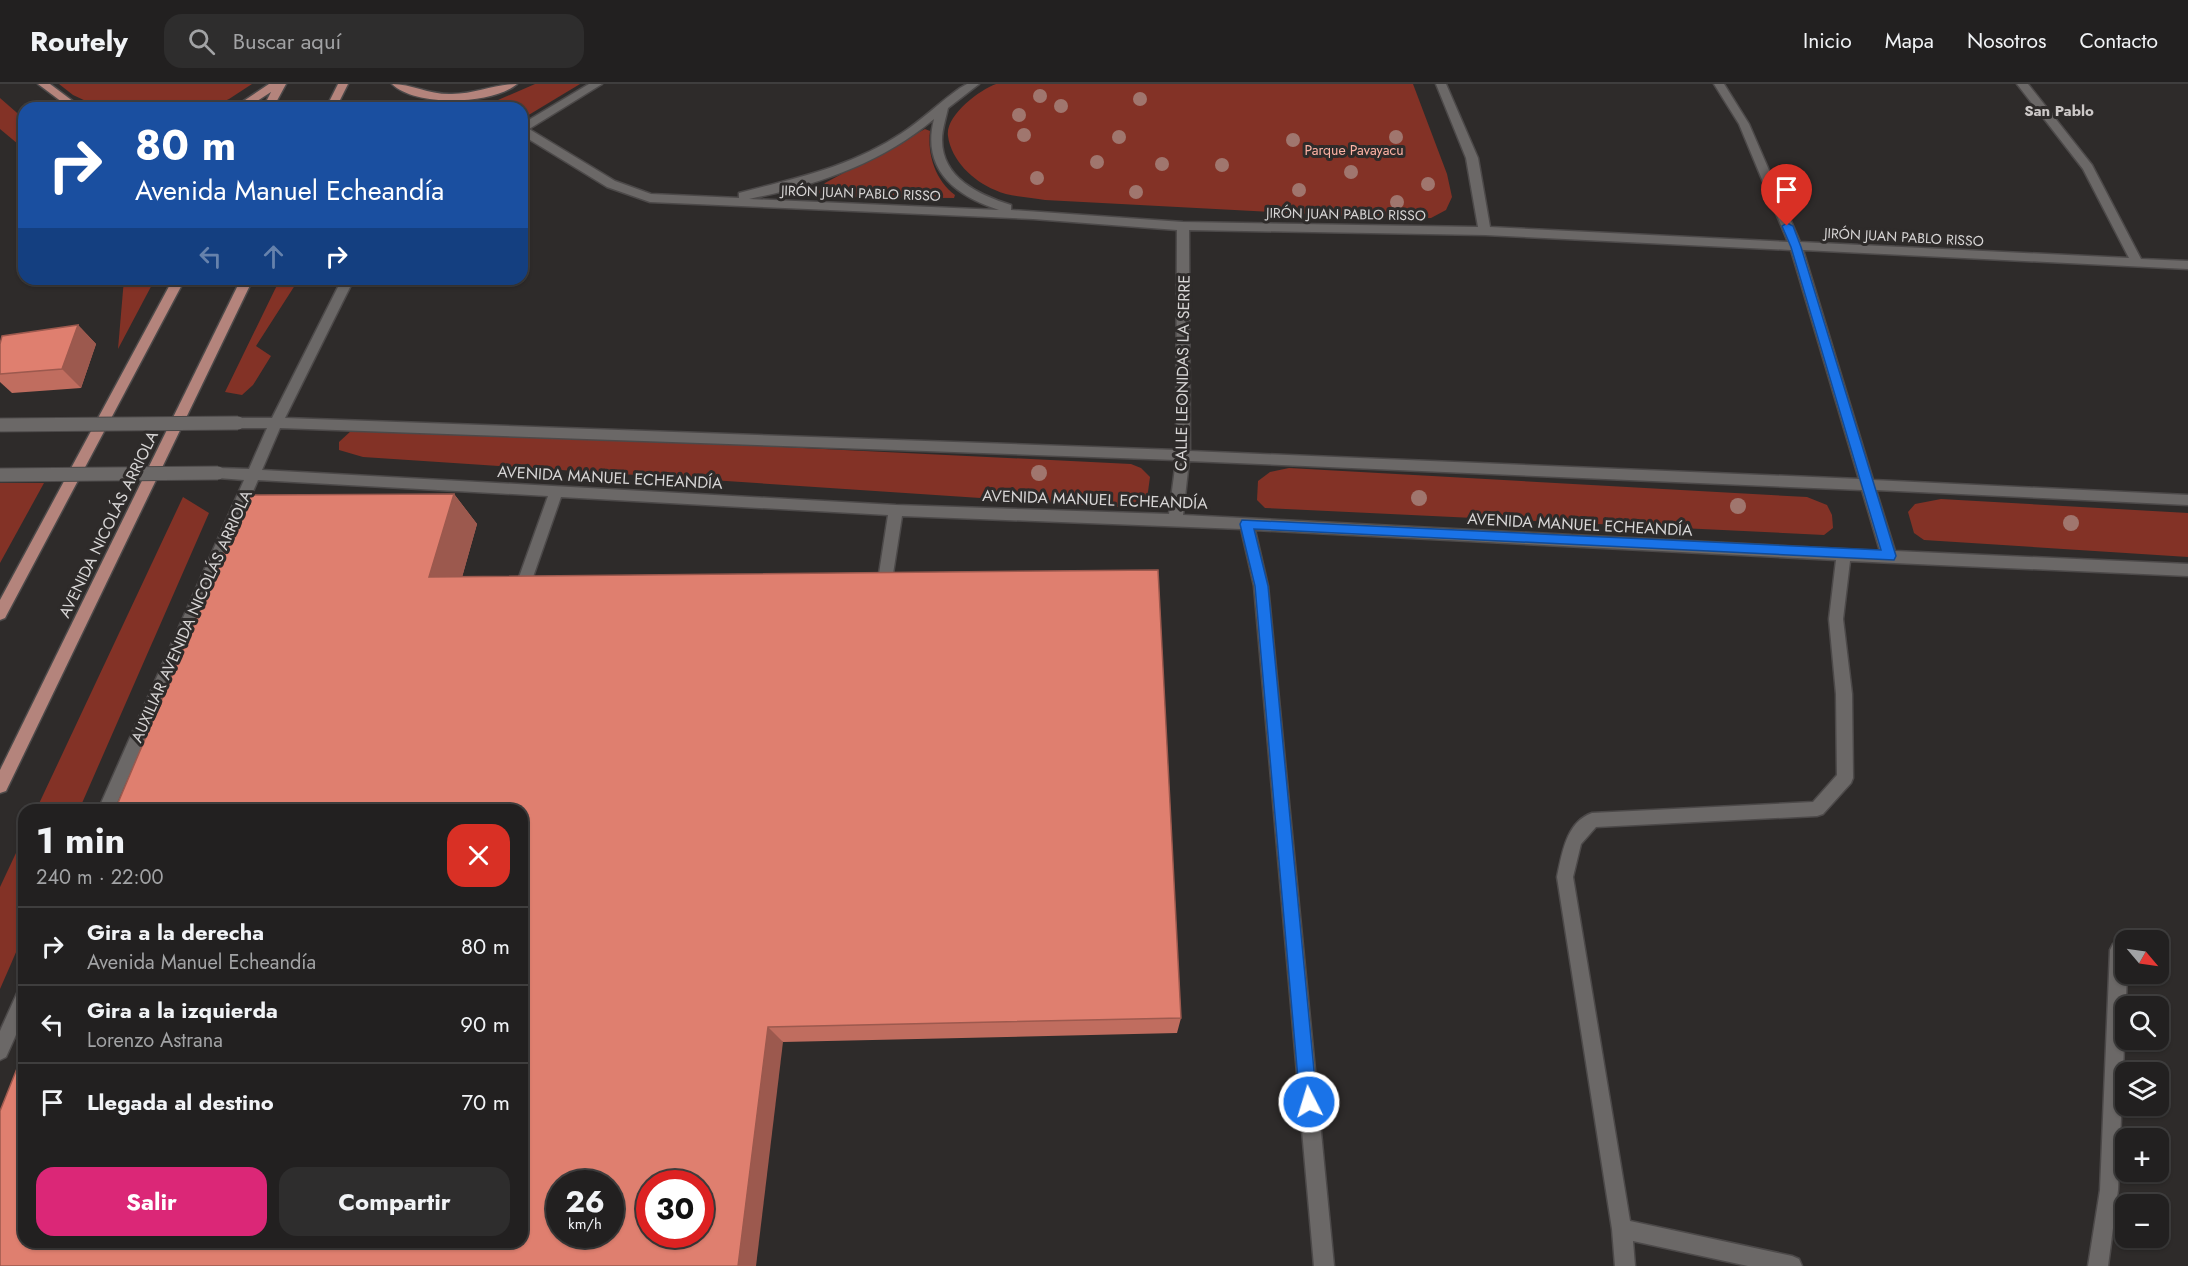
<!DOCTYPE html>
<html lang="es">
<head>
<meta charset="utf-8">
<style>
  body { margin:0; font-family:Jost,sans-serif; background:#2e2d2d; color:#f1f3f6; height:100vh; display:flex; flex-direction:column; font-size:22px; white-space:nowrap }
  * { box-sizing:border-box; margin:0 }
  p { font-size:20px; color:#a2a3a5 }
  .icon { flex:none; width:33px; height:33px; fill:none; stroke:currentColor; stroke-width:2; stroke-linecap:round; stroke-linejoin:round }
  .map { position:relative; flex:1; overflow:hidden }
  .sheet { position:absolute; left:18px; top:720px; width:510px; height:444px; display:flex; flex-direction:column; background:#222020; border-radius:18px; box-shadow:0 2px 4px #0004,0 0 0 2px #3f3e3e }
  .sheet>* { flex:none }
  .hud { position:absolute; left:18px; top:18px; width:510px; height:183px; border-radius:18px; box-shadow:0 2px 4px #0004,0 0 0 2px #3f3e3e; background:#1a4fa0; color:#fff; overflow:hidden }
  .needle { width:39px; rotate:119deg }
  .tools { position:absolute; left:2115px; top:846px; display:grid; gap:12px }
  .tools a { display:grid; place-items:center; width:54px; height:54px; border-radius:12px; background:#222020; box-shadow:0 2px 4px #0004,0 0 0 2px #3f3e3e; font-size:30px }
  .speed { position:absolute; left:546px; top:1086px; display:flex; gap:12px; font-size:30px; font-weight:700; text-align:center }
  .speed>* { display:grid; place-content:center; width:78px; height:78px; border-radius:50%; background:#222020; box-shadow:0 2px 4px #0004,0 0 0 2px #3f3e3e; line-height:1 }
  .speed small { font-size:15px; font-weight:400 }
  .speed .limit { border:9px solid #d22; background:#fff; color:#111 }
  .pin { position:absolute; display:grid; place-items:center; width:51px; height:51px; color:#fff; margin:-62px -26px; border-radius:50% 50% 50% 0; rotate:-45deg; box-shadow:0 0 6px #0007 }
  .pin .icon { rotate:45deg }
  .me { position:absolute; width:66px; margin:-33px; rotate:355deg; stroke-linejoin:round; filter:drop-shadow(0 0 4px #0008) }
  .turn { display:flex; align-items:center; gap:21px; height:126px; padding:0 18px; font-size:27px }
  .turn .icon { width:78px; height:78px; stroke-width:2.5 }
  .turn b { display:block; font-size:42px; line-height:51px }
  .lanes { display:flex; align-items:center; height:57px; padding:0 18px; background:#0003; justify-content:center; gap:30px; direction:ltr }
  .lanes .off { opacity:.35 }
  .round { display:grid; place-items:center; flex:none; width:63px; height:63px; border-radius:18px; background:#2e2d2d }
  .summary { display:flex; align-items:center; justify-content:space-between; height:102px; padding:0 18px }
  h1 { font-size:36px; font-weight:700; line-height:45px }
  .primary-button { display:flex; gap:12px; margin-top:auto; padding:12px 18px }
  .primary-button a { flex:1; height:69px; border-radius:18px; background:#db2777; color:#fff; font-size:24px; font-weight:700; line-height:69px; text-align:center }
  .primary-button a+a { background:#2e2d2d; color:#f1f3f6 }
  ul { padding:0; list-style:none }
  li { display:flex; align-items:center; gap:18px; height:78px; padding:0 18px; border-top:2px solid #3f3e3e }
  li div { flex:1 }
  li b { display:block; font-size:22px }
  li em { font-style:normal }
  header { display:flex; align-items:center; gap:36px; box-sizing:border-box; height:84px; padding:0 30px; background:#222020; border-bottom:2px solid #3f3e3e }
  header strong { font-size:28px }
  nav { display:flex; gap:33px; margin-inline-start:auto; font-size:21px }
  .search { width:420px; height:54px; background:#2e2d2d; display:flex; align-items:center; gap:15px; box-sizing:border-box; padding:0 21px; border-radius:18px; color:#a2a3a5; font-size:22px }
  .map>svg:first-child { display:block }
  .green { fill:#833226 }
  .lines { fill:none; stroke-linecap:round; stroke-linejoin:round }
  .minor-casing { stroke:#4c4949; stroke-width:3 }
  .major-casing { stroke:#4c4949; stroke-width:3 }
  .minor { fill:#6b6867; fill-rule:evenodd }
  .major { fill:#b4847c; fill-rule:evenodd }
  .minor-bridge-casing { stroke:#4c4949; stroke-width:15; stroke-linecap:butt }
  .minor-bridge { stroke:#6b6867; stroke-width:13 }
  .tree { fill:#a0766e }
  .wall { fill:#c06d5f }
  .shaded-wall { fill:#9c594e }
  .building { fill:#df7f6f; stroke:#9c594e; stroke-width:1.5; fill-rule:evenodd }
  .route { fill:#1a73e8; stroke:#114b97; stroke-width:1.5 }
  .labels { text-anchor:middle; stroke-width:6; stroke-linejoin:round; paint-order:stroke }
  .far-park-label { font-size:14px; fill:#feb3a5; stroke:#2e2b2a }
  .far-street-label { font-size:14px; fill:#d7d5d5; stroke:#2e2b2a }
  .far-neighbourhood-label { font-size:15px; font-weight:bold; fill:#ccc8c7; stroke:#2e2b2a }
  .street-label { font-size:16px; fill:#d7d5d5; stroke:#2e2b2a }
</style>
</head>
<body>
<header>
<strong>Routely</strong>
<div class="search"><svg class="icon" aria-label="search" viewBox="0 0 24 24"><circle cx="10" cy="10" r="6"/><path d="M15 15l6 6"/></svg>Buscar aquí</div>
<nav><a>Inicio</a><a>Mapa</a><a>Nosotros</a><a>Contacto</a></nav>
</header>
<div class="map">
<svg width="2188" height="1182" viewBox="0 0 2188 1182">
  <rect width="100%" height="100%" fill="#2e2b2a"/>
  <!-- green -->
  <g class="green">
    <polygon points="59,0 252,0 229,15 210,24 101,24 73,11"/>
    <polygon points="535,0 580,0 522,35 522,24 466,24 498,16"/>
    <path d="M996,0h417l34,90 5,23 -6,13 -15,8h-45l-341,-18c-15,-3 -36,-3 -50,-10 -22,-9 -44,-30 -47,-54 -3,-20 31,-46 48,-52z"/>
    <polygon points="0,14 24,35 24,65 0,45"/>
    <path d="M925,45l5,2c-3,24 6,50 25,64l-1,3 -129,-1 -7,-5 7,-9z"/>
    <polygon points="124,195 155,195 118,265"/>
    <polygon points="280,195 299,195 256,262 271,272 253,301 242,311 225,308"/>
    <polygon points="377,343 1131,380 1141,384 1150,393 1147,415 1132,424 363,373 339,366 339,358 352,346"/>
    <polygon points="1289,384 1807,413 1827,421 1832,431 1833,444 1824,451 1265,424 1257,416 1258,397 1270,388"/>
    <polygon points="0,399 44,399 0,479"/>
    <polygon points="183,413 209,429 79,726 36,726"/>
    <polygon points="1941,415 2188,429 2188,473 1924,456 1914,449 1908,428 1915,420"/>
    <polygon points="24,752 24,850 0,905 0,803"/>
  </g>
  <g class="lines">
    <!-- minor casing -->
    <g class="minor-casing">
      <g id="minor">
        <path d="M589,0h13l-73,45 86,52 36,13 88,4v-5c57,-15 112,-26 163,-60 20,-13 38,-31 58,-45l7,-4h12l-31,24c-2,10 -6,21 -6,32 0,38 37,55 69,65v5l172,12 295,5 -12,-69 -30,-74h10l32,74 12,69 298,15 -49,-118 -25,-40h10l25,40 51,118 329,16 -46,-89 -66,-85h11l64,81 49,94 47,2v8l-385,-19 70,230 315,15v10l-312,-15 19,61 293,13v12l-338,-15 -7,58 9,75 1,84 -2,5 -28,31 -6,2 -221,11 -15,17 -8,33 57,344 162,35 7,3 3,7h-54l-115,-25 2,25h-20l-3,-37 -55,-352c5,-23 9,-55 35,-64l221,-11 24,-27 -1,-81 -7,-75 7,-59 -581,-30 13,56 66,680h-20l-60,-680 -13,-57 -339,-13 -12,77 -2,4h-10l-2,-4 12,-78 -327,-18 -34,97 -2,4h-10l-2,-4 35,-98 -290,-16 -144,330h-16l146,-330 -26,-2 -7,-5 7,-5 31,1 18,-41h-29l-7,-5 7,-5h34l70,-139h12l-69,139 891,32 1,-220 -144,-11 -383,-17 -43,-15 -85,-52v-11zM934,35c-13,51 22,77 65,91l-250,-11c66,-13 133,-36 185,-80zM1189,146l296,5 306,15 68,229 -669,-28zM280,344l896,32 -7,54 -273,-9 -634,-35zM1189,377l673,29 18,61 -697,-36z"/>
        <polygon points="2119,858 2126,861 2127,890 2118,1106 2108,1182 2088,1182 2100,1106 2110,866 2113,860"/>
        <polygon points="24,904 24,933 6,973 0,976 0,947 18,907"/>
      </g>
    </g>
    <!-- major casing -->
    <g class="major-casing">
      <g id="major">
        <polygon points="38,0 50,0 82,24 70,24"/>
        <polygon points="269,0 286,0 273,24 263,24 271,8 246,24 233,24"/>
        <polygon points="338,0 348,0 336,24 326,24"/>
        <path d="M392,0c20,0 38,11 60,10 23,0 43,-10 65,-10 -24,21 -102,23 -125,0z"/>
        <polygon points="173,195 185,195 5,534 0,536 0,516"/>
        <polygon points="241,195 253,195 6,707 0,709 0,686"/>
      </g>
    </g>
    <!-- minor -->
    <use href="#minor" class="minor"/>
    <!-- major -->
    <use href="#major" class="major"/>
    <!-- minor-bridge casing -->
    <g class="minor-bridge-casing">
      <g id="minor-bridge">
        <polyline points="0,341 238,339"/>
        <polyline points="0,391 218,389"/>
      </g>
    </g>
    <!-- minor-bridge -->
    <use href="#minor-bridge" class="minor-bridge"/>
  </g>
  <!-- trees -->
  <g class="tree">
    <circle cx="1040" cy="12" r="7"/>
    <circle cx="1140" cy="15" r="7"/>
    <circle cx="1061" cy="22" r="7"/>
    <circle cx="1019" cy="31" r="7"/>
    <circle cx="1024" cy="51" r="7"/>
    <circle cx="1119" cy="53" r="7"/>
    <circle cx="1396" cy="53" r="7"/>
    <circle cx="1293" cy="56" r="7"/>
    <circle cx="1097" cy="78" r="7"/>
    <circle cx="1162" cy="80" r="7"/>
    <circle cx="1222" cy="81" r="7"/>
    <circle cx="1351" cy="88" r="7"/>
    <circle cx="1037" cy="94" r="7"/>
    <circle cx="1428" cy="100" r="7"/>
    <circle cx="1299" cy="106" r="7"/>
    <circle cx="1136" cy="108" r="7"/>
    <circle cx="1397" cy="118" r="7"/>
    <circle cx="1039" cy="389" r="8"/>
    <circle cx="1419" cy="414" r="8"/>
    <circle cx="1738" cy="422" r="8"/>
    <circle cx="2071" cy="439" r="8"/>
  </g>
  <!-- wall -->
  <g class="wall">
    <polygon points="78,241 96,260 81,304 12,309 0,298 0,260"/>
    <polygon points="454,410 477,440 462,493 1181,934 1177,949 783,958 115,726"/>
  </g>
  <!-- shaded-wall -->
  <g class="shaded-wall">
    <polygon points="78,241 96,260 81,304 62,285"/>
    <polygon points="454,410 477,440 454,522 429,493"/>
    <polygon points="768,943 783,958 756,1182 738,1182"/>
  </g>
  <!-- building -->
  <g class="building">
    <polygon points="78,241 62,285 0,290 0,260 2,252"/>
    <path d="M454,410l-25,83 729,-7 23,448 -413,9 -30,239h-738v-155l24,-60v191h498v-432h-407l133,-315zM560,1100h50v50h-50zM650,1100h50v50h-50z"/>
  </g>
  <!-- route -->
  <polygon class="route" points="1787,139 1793,142 1801,163 1896,472 1894,476 1254,445 1268,502 1317,1018 1314,1024 1309,1026 1303,1024 1300,1018 1255,502 1240,440 1242,436 1881,466 1791,163 1782,142"/>
  <g class="labels">
    <!-- far-park labels -->
    <g class="far-park-label">
      <text x="1354" y="71">Parque Pavayacu</text>
    </g>
    <!-- far-street labels -->
    <g class="far-street-label">
      <text transform="translate(861 109) rotate(2)" y="5">JIRÓN JUAN PABLO RISSO</text>
      <text transform="translate(1346 130) rotate(1)" y="5">JIRÓN JUAN PABLO RISSO</text>
      <text transform="translate(1904 153) rotate(3)" y="5">JIRÓN JUAN PABLO RISSO</text>
    </g>
    <!-- far-neighbourhood labels -->
    <g class="far-neighbourhood-label">
      <text x="2059" y="32">San Pablo</text>
    </g>
    <!-- street labels -->
    <g class="street-label">
      <text transform="translate(1182 289) rotate(-89)" y="6">CALLE LEONIDAS LA SERRE</text>
      <text transform="translate(610 393) rotate(3)" y="6">AVENIDA MANUEL ECHEANDÍA</text>
      <text transform="translate(1095 415) rotate(2)" y="6">AVENIDA MANUEL ECHEANDÍA</text>
      <text transform="translate(108 440) rotate(-64)" y="6">AVENIDA NICOLÁS ARRIOLA</text>
      <text transform="translate(1580 440) rotate(3)" y="6">AVENIDA MANUEL ECHEANDÍA</text>
      <text transform="translate(191 532) rotate(-66)" y="6">AUXILIAR AVENIDA NICOLÁS ARRIOLA</text>
    </g>
  </g>
</svg>
<div class="tools">
<a><svg class="needle" viewBox="-14 -14 28 28"><path d="M0-13l5 13h-10z" fill="#e53935"/><path d="M0 13l5-13h-10z" fill="#a2a3a5"/></svg></a>
<a><svg class="icon" aria-label="search" viewBox="0 0 24 24"><circle cx="10" cy="10" r="6"/><path d="M15 15l6 6"/></svg></a>
<a><svg class="icon" aria-label="layers" viewBox="0 0 24 24"><path d="M12 4l9 5-9 5-9-5zM3 14l9 5 9-5"/></svg></a>
<a>+</a>
<a>−</a>
</div>
<div class="speed"><div>26<small>km/h</small></div><div class="limit">30</div></div>
<div class="pin" style="left:1787px;top:142px;background:#d93025"><svg class="icon" aria-label="arrive" viewBox="0 0 24 24"><path d="M6 21V4h12l-3 4 3 4H6"/></svg></div>
<svg class="me" style="left:1309px;top:1018px" viewBox="-20 -20 40 40"><circle r="17" fill="#1a73e8" stroke="#fff" stroke-width="3"/><path d="M0-11L8 9 0 5-8 9z" fill="#fff"/></svg>
<div class="hud">
<div class="turn"><svg class="icon" aria-label="right" viewBox="0 0 24 24"><path d="M7 20v-9h11M14 6l5 5-5 5"/></svg><div><b>80 m</b>Avenida Manuel Echeandía</div></div>
<div class="lanes"><svg class="icon off" aria-label="left" viewBox="0 0 24 24"><path d="M17 20v-9H6M10 6l-5 5 5 5"/></svg><svg class="icon off" aria-label="ahead" viewBox="0 0 24 24"><path d="M12 20V5M6 11l6-6 6 6"/></svg><svg class="icon" aria-label="right" viewBox="0 0 24 24"><path d="M7 20v-9h11M14 6l5 5-5 5"/></svg></div>
</div>
<section class="sheet">
<div class="summary"><div><h1>1 min</h1><p>240 m · 22:00</p></div><a class="round" style="background:#d93025;color:#fff"><svg class="icon" aria-label="close" viewBox="0 0 24 24"><path d="M6 6l12 12M18 6L6 18"/></svg></a></div>
<ul>
<li><svg class="icon" aria-label="right" viewBox="0 0 24 24"><path d="M7 20v-9h11M14 6l5 5-5 5"/></svg><div><b>Gira a la derecha</b><p>Avenida Manuel Echeandía</p></div><em>80 m</em></li>
<li><svg class="icon" aria-label="left" viewBox="0 0 24 24"><path d="M17 20v-9H6M10 6l-5 5 5 5"/></svg><div><b>Gira a la izquierda</b><p>Lorenzo Astrana</p></div><em>90 m</em></li>
<li><svg class="icon" aria-label="arrive" viewBox="0 0 24 24"><path d="M6 21V4h12l-3 4 3 4H6"/></svg><div><b>Llegada al destino</b></div><em>70 m</em></li>
</ul>
<div class="primary-button"><a>Salir</a><a>Compartir</a></div>
</section>
</div>
</body>
</html>
